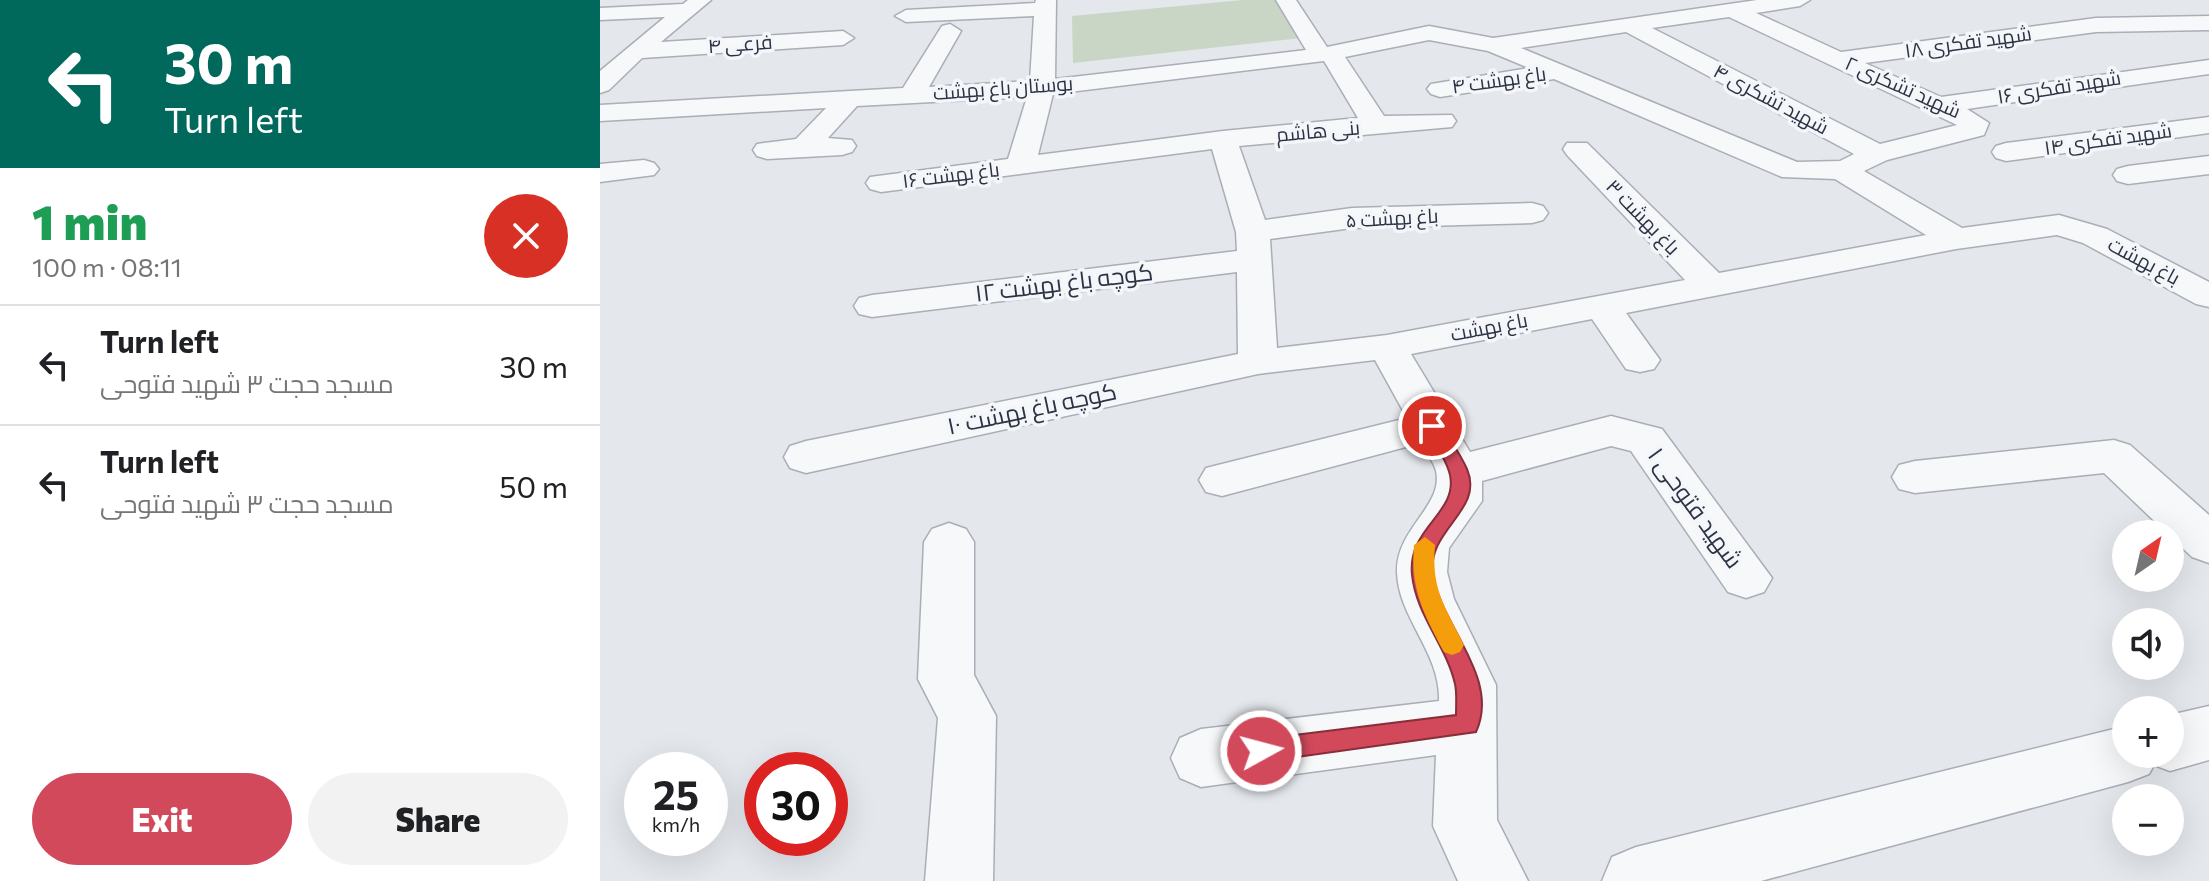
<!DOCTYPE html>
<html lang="en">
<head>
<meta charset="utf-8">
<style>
  body { margin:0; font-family:Commissioner,Cairo,sans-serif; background:#f2f2f2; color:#202124; height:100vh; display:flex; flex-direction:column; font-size:30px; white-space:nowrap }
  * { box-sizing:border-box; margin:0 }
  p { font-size:26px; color:#757577 }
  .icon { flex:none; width:44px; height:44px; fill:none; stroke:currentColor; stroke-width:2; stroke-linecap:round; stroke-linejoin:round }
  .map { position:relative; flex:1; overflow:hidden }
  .panel { display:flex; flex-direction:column; background:#fff; width:600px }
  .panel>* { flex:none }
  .top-card { background:#00695c; color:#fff; overflow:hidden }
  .needle { width:52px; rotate:34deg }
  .buttons { position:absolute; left:1512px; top:520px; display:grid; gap:16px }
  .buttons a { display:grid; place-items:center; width:72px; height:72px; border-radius:50%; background:#fff; box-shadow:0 8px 32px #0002; font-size:40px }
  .speed { position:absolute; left:24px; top:752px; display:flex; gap:16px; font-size:40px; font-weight:700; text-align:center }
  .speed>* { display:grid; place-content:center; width:104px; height:104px; border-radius:50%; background:#fff; box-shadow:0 8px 32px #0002; line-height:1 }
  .speed small { font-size:20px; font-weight:400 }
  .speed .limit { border:12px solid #d22; background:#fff; color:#111 }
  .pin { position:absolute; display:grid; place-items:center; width:68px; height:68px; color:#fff; margin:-34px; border:4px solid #fff; border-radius:50%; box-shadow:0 2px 8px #0007 }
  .me { position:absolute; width:88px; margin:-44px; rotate:83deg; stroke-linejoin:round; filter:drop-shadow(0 0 6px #0008) }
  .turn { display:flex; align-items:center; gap:28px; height:168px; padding:0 32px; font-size:36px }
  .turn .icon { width:104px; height:104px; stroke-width:2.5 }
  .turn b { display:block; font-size:56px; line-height:68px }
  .round { display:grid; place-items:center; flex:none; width:84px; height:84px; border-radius:42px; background:#f2f2f2 }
  .headline { display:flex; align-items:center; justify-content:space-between; height:136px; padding:0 32px }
  h1 { font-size:48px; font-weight:800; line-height:60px; color:#1e9e55 }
  .action { display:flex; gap:16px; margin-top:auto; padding:16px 32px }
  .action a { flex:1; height:92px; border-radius:48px; background:#d1495b; color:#fff; font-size:32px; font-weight:800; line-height:92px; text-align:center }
  .action a+a { background:#f2f2f2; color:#202124 }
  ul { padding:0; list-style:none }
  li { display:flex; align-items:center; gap:24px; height:120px; padding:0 32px; border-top:2px solid #e0e0e0 }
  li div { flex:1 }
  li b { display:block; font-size:30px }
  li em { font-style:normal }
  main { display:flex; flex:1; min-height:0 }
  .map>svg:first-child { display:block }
  .green { fill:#c9d6c5 }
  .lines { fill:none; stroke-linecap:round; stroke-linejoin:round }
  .minor-casing { stroke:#a9aeb7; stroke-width:3 }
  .minor { fill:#f7f8fa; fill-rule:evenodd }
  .route { fill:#d1495b; stroke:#882f3b; stroke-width:2 }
  .slow { fill:#f59e0b }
  .labels { text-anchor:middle; stroke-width:7; stroke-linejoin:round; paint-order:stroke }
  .far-street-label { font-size:20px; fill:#2b3445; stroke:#f4f6f9 }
  .street-label { font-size:24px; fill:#2b3445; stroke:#f4f6f9 }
</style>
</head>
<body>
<main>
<section class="panel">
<div class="top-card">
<div class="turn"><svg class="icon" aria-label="left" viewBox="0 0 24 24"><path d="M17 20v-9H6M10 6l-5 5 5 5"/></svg><div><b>30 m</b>Turn left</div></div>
</div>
<div class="headline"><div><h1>1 min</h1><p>100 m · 08:11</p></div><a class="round" style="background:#d93025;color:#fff"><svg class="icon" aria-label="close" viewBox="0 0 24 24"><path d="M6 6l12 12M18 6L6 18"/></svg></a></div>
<ul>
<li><svg class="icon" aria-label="left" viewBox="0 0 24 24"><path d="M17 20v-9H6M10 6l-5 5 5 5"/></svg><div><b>Turn left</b><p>مسجد حجت ۳ شهید فتوحی</p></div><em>30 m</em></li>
<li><svg class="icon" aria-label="left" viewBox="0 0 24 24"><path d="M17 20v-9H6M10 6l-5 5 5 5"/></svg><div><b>Turn left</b><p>مسجد حجت ۳ شهید فتوحی</p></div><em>50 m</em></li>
</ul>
<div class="action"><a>Exit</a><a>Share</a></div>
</section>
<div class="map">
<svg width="1609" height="881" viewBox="0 0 1609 881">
  <rect width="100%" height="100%" fill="#e4e7ec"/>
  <!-- green -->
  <polygon class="green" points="643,0 678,0 701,38 473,63 472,16"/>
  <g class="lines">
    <!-- minor casing -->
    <g class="minor-casing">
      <g id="minor">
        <polygon points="88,0 111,0 61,42 243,31 254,38 243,45 42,58 9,90 0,93 0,71 65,17 0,20 0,8 83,4"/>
        <path d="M436,0h20l-1,79 251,-29 -30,-50h20l31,47 102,-21 64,12 264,-38h53l-10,6 -44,7 85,39 255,-34 113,-2v14l-113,2 -231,31 76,34 268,-37v14l-242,35 22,14 -5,12 -97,25 -23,11 98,57 97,-13 48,14 102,53v25l-13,-3 -113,-61 -26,-8 -101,14 -330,64 34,47 -6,9 -14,3 -14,-3 -34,-50 -181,35 59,98 141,-36 51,13 110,149 -8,14 -18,6 -18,-6 -97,-141 -20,-5 -129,35v20l-33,47 -2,24 7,27 42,86 1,135 31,61h-70l-25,-55 3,-71 -235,32 -21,-9 -9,-20 9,-20 21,-9 238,-28c2,-48 -41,-83 -42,-129 -1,-44 47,-66 39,-101 -2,-9 -11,-20 -15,-28l-199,53 -16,-4 -7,-12 7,-12 201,-50 -32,-58 -117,14 -452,99 -16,-5 -6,-11 6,-11 16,-5 432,-87 -1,-82 -365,45 -13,-3 -5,-8 5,-8 13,-3 365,-44 -1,-19 -24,-83 -331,43 -11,-3 -4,-6 4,-6 138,-18 19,-62 -170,9 -29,32 24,2 4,6 -4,6 -10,3 -75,4 -10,-3 -4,-6 4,-6 39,-5 30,-31 -226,13v-16l303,-17 39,-62 8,-2 11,7 -32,56 101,-6 4,-65 -128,6 -11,-6 11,-6 129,-7zM1129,17l228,108 -77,19 -228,-116zM1026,32l228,122 -14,7 -43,1 -276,-114zM829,40l59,11 41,17 -98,16 -4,5 4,5 9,3 114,-18 228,98 53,2 91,56 -207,38 -132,-130h-20l-4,6 4,6 118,125 -298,55 -110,13 -7,-109 82,-11 180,-5 11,-3 5,-7 -5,-7 -11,-3 -180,5 -87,12 -26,-74 213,-19 4,-6 -4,-6 -68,1 -39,-59zM724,61l34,57 -135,13 -185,24 15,-61z"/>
        <polygon points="1609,117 1609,133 1406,161 1396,158 1392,152 1396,146 1406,143"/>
        <polygon points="1609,156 1609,174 1528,184 1517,181 1513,175 1517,169 1528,166"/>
        <polygon points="44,160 54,163 59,169 54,175 0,182 0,164"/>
        <polygon points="1514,440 1530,445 1609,515 1609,563 1592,557 1504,473 1315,493 1299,489 1292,477 1299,465 1315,461"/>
        <polygon points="349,523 366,529 374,542 374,675 396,716 393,881 325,881 338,718 318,679 324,542 332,529"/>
        <polygon points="1609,706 1609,760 1570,771 1554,765 1549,774 1528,782 1161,881 1002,881 1012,857 1036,847 1526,726 1526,754 1570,754 1570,715"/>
      </g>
    </g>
    <!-- minor -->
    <use href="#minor" class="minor"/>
  </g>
  <!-- route -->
  <path class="route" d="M832,420l7,1c9,16 21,32 28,48 18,42 -41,60 -34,106 8,51 68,103 43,157l-215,30 -9,-3 -4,-8 4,-9 9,-3 195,-24c0,-10 1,-22 -1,-31 -9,-39 -39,-69 -43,-109 -5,-48 46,-61 38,-100 -4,-17 -18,-35 -27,-49z"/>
  <!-- slow -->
  <path class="slow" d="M825,537l10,8c-4,45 10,61 29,100l-4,7 -8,3 -8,-3c-20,-37 -34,-64 -30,-107z"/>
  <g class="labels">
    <!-- far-street labels -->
    <g class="far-street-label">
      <text transform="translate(1368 42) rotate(-8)" y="7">شهید تفکری ۱۸</text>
      <text transform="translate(140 44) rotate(-4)" y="7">فرعی ۴</text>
      <text transform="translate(899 80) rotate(-8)" y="7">باغ بهشت ۴</text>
      <text transform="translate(1303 87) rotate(24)" y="7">شهید تشکری ۲</text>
      <text transform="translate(1459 87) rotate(-9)" y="7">شهید تفکری ۱۶</text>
      <text transform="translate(403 88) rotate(-4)" y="7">بوستان باغ بهشت</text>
      <text transform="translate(1171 99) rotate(28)" y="7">شهید تشکری ۴</text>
      <text transform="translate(718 131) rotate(-5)" y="7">بنی هاشم</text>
      <text transform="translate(1508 139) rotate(-8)" y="7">شهید تفکری ۱۴</text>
      <text transform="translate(351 175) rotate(-7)" y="7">باغ بهشت ۱۶</text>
      <text transform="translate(1043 217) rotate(46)" y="7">باغ بهشت ۳</text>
      <text transform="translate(792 218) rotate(-3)" y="7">باغ بهشت ۵</text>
      <text transform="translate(1544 261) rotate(28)" y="7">باغ بهشت</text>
      <text transform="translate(889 327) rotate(-11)" y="7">باغ بهشت</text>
    </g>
    <!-- street labels -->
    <g class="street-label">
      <text transform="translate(464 283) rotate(-7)" y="8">کوچه باغ بهشت ۱۲</text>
      <text transform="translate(432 409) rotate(-12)" y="8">کوچه باغ بهشت ۱۰</text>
      <text transform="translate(1095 508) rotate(54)" y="8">شهید فتوحی ۱</text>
    </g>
  </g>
</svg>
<div class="buttons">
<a><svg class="needle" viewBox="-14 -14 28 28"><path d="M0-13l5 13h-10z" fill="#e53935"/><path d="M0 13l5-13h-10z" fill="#757577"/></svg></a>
<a><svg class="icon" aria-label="sound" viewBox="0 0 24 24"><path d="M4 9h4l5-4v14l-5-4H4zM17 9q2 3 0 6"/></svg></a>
<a>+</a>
<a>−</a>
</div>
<div class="speed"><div>25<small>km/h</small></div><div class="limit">30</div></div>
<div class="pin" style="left:832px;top:426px;background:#d93025"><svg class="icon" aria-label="arrive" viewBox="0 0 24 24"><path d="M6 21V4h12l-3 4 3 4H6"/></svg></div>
<svg class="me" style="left:661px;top:751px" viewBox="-20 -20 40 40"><circle r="17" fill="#d1495b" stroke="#fff" stroke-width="3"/><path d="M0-11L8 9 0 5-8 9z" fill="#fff"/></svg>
</div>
</main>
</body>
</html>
